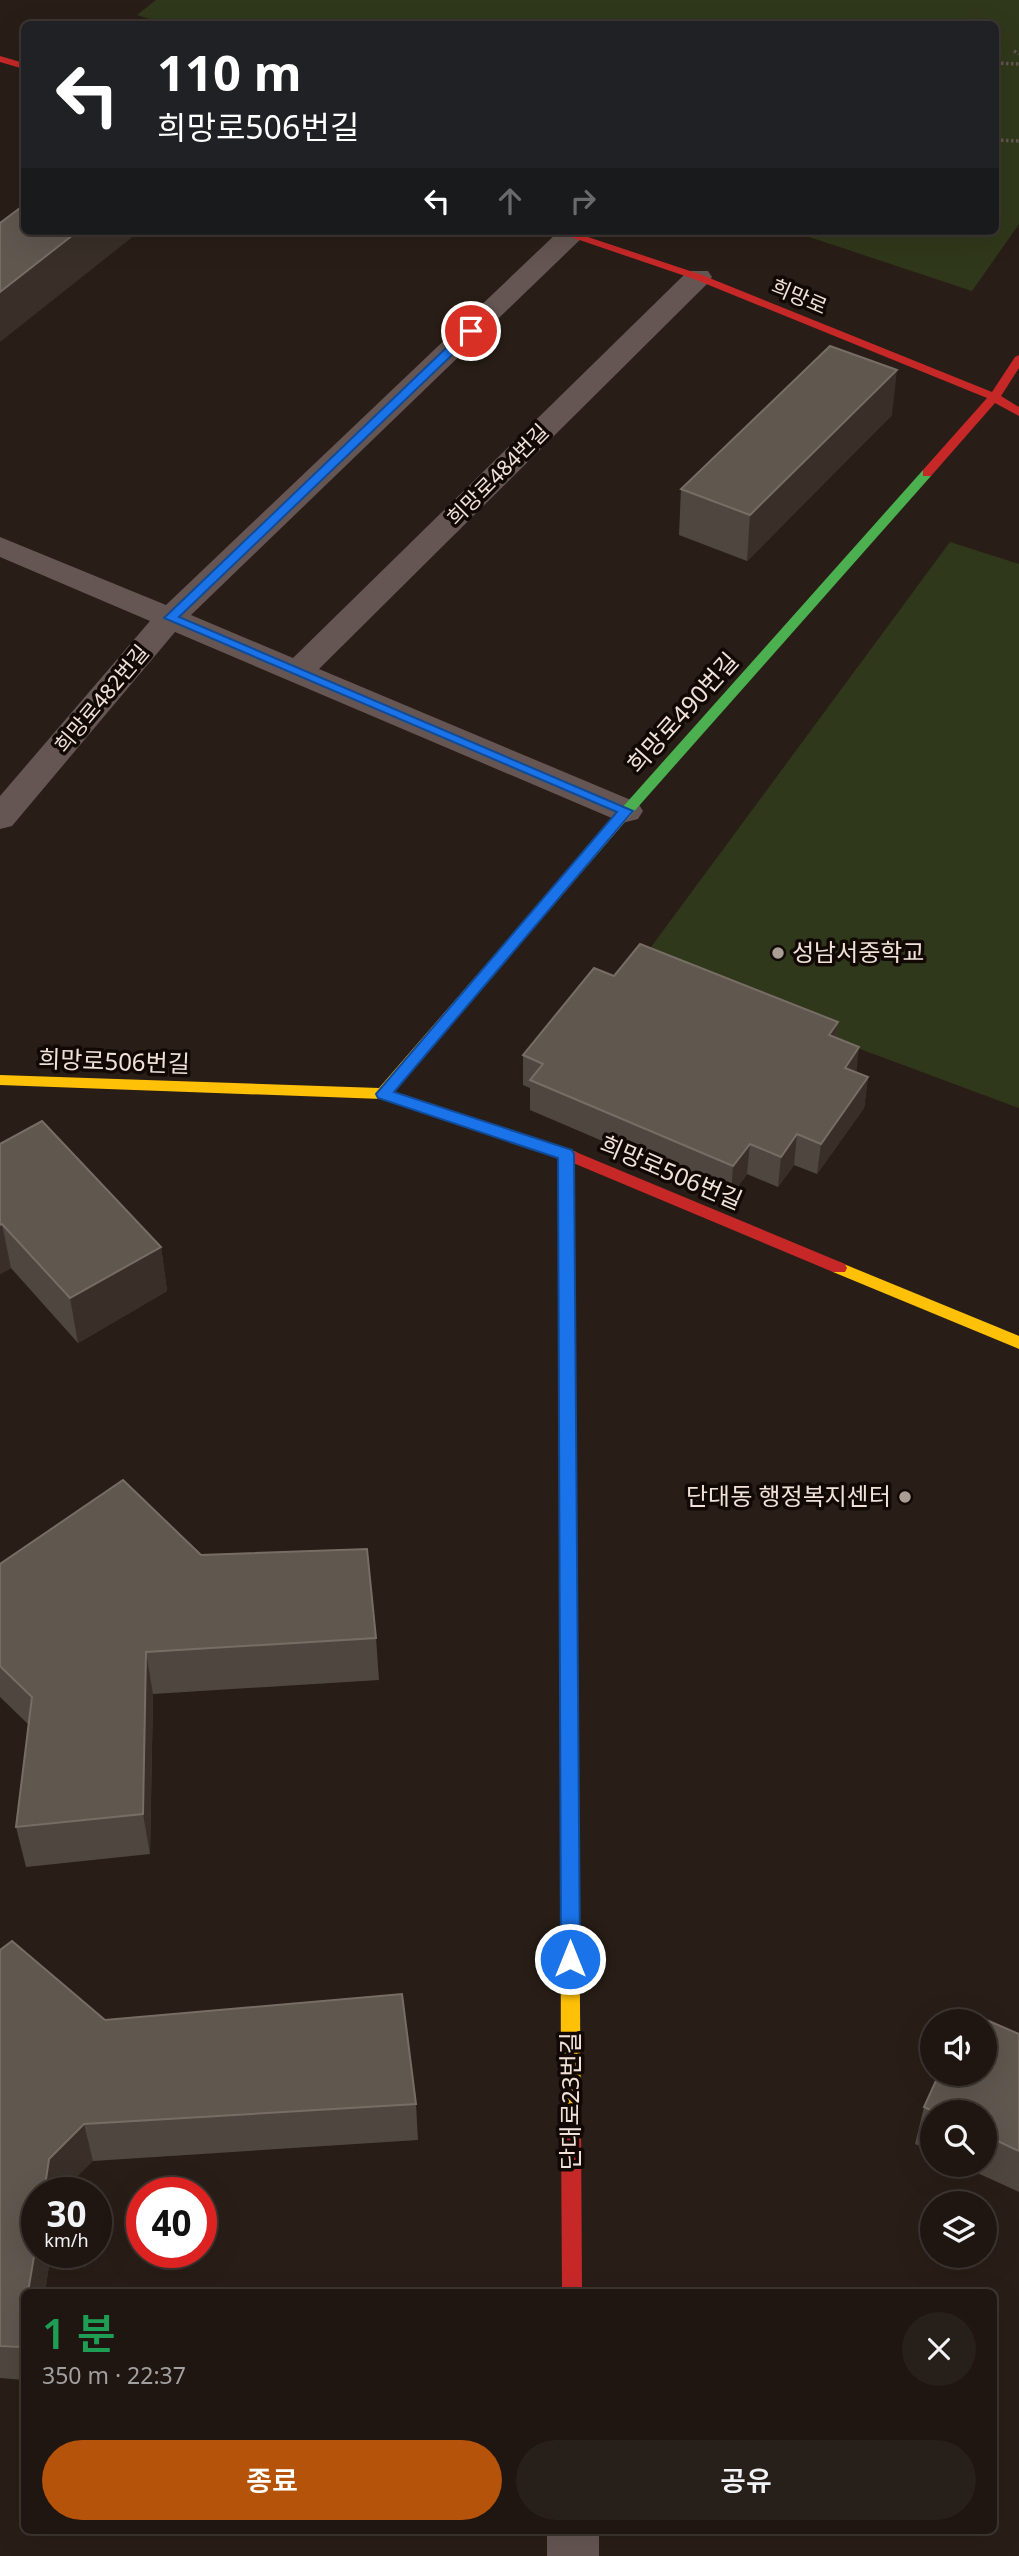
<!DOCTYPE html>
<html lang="ko">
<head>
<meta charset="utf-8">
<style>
  body { margin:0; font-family:"Noto Sans","Noto Sans KR",sans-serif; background:#271f1a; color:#f1f3f6; height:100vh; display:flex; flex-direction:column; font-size:26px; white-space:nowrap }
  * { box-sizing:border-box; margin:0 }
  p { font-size:23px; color:#a19f9f }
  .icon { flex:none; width:38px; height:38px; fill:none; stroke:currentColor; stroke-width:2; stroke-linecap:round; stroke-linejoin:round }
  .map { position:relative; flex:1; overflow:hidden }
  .details { position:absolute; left:21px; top:2289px; width:976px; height:245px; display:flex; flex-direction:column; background:#1f1611; border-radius:10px; box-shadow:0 7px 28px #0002,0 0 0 2px #3c3531 }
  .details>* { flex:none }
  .banner { position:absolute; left:21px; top:21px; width:978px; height:214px; border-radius:10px; box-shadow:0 7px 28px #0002,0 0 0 2px #3c3531; background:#202124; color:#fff; overflow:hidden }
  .buttons { position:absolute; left:920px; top:2009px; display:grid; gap:14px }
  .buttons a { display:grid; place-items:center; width:77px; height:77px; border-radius:50%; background:#1f1611; box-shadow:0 7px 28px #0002,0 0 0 2px #3c3531; font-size:35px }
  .speed { position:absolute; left:21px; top:2177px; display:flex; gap:14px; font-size:35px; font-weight:700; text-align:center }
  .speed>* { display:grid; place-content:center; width:91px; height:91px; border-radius:50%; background:#1f1611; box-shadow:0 7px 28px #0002,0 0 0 2px #3c3531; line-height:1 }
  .speed small { font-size:18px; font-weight:400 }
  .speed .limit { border:10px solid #d22; background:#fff; color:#111 }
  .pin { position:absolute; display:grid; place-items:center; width:60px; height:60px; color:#fff; margin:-30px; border:4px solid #fff; border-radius:50%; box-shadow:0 2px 7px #0007 }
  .me { position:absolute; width:77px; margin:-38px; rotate:0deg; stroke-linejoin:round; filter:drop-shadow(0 0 5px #0008) }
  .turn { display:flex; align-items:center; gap:24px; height:147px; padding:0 21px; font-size:32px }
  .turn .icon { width:91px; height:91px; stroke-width:2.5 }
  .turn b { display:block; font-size:49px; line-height:60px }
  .lanes { display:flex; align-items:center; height:66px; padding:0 21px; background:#0003; justify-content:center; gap:35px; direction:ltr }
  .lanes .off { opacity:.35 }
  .round { display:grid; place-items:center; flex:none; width:74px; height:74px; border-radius:37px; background:#271f1a }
  .summary { display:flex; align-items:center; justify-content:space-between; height:119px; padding:0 21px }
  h1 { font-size:42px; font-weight:600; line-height:52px; color:#1e9e55 }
  .button { display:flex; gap:14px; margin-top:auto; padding:14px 21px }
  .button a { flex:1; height:80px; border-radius:42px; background:#b45309; color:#fff; font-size:28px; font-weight:600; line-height:80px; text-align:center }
  .button a+a { background:#271f1a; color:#f1f3f6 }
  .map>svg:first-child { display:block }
  .green { fill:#30381b }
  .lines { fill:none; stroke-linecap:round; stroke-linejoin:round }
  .path { stroke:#605551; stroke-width:3.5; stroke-dasharray:2.5 2.5; stroke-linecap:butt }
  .street { fill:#655653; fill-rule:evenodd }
  .fast { fill:#4caf50; fill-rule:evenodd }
  .slow { fill:#ffc107; fill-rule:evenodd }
  .jam { fill:#c62828; fill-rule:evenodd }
  .wall { fill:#4f473f }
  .shaded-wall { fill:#392f28 }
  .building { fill:#60574f; stroke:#776d65; stroke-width:2 }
  .route { fill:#1a73e8; stroke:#114b97; stroke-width:2 }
  .poi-dot { fill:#aa9d95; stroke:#120905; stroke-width:2.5 }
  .labels { text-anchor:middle; stroke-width:7; stroke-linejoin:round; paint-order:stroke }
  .far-street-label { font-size:21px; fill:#f0e2d9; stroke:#120905 }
  .street-label { font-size:24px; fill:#f0e2d9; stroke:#120905 }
  .poi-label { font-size:24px; fill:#f0e2d9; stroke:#120905; text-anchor:start }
</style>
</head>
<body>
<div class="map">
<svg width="1019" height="2556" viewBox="0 0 1019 2556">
  <rect width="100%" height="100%" fill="#291e17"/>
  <!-- green -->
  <g class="green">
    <polygon points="156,0 1019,0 1019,224 972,291 791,231 996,231 996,24 165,24 137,15"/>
    <polygon points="950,542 1019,564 1019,1108 637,966"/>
  </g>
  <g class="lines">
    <!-- path -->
    <g class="path">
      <polyline points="1014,51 1019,54"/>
      <polyline points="996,63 1019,64"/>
      <polyline points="996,140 1019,141"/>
    </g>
    <!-- street -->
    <g class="street">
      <polygon points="559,231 582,231 585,235 191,615 293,658 688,271 708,271 712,277 708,283 319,669 638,803 643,811 638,819 626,822 614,819 175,632 12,826 0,829 0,796 150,621 0,557 0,537 166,605"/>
      <rect x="547" y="2530" width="52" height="26"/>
    </g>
    <!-- fast -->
    <g class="fast">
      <polygon points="927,469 931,470 931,476 630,816 620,816 618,813 620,810 923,470"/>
      <polygon points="566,1148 574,1154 576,1526 574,1531 568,1533 562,1531 560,1526 558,1154"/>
    </g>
    <!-- slow -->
    <g class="slow">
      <polygon points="625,808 630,810 632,813 630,816 393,1092 576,1152 579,1156 576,1160 566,1160 382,1099 0,1085 0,1075 379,1088 620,810"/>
      <polygon points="839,1262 1019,1336 1019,1349 833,1272 831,1268 833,1264"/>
      <polygon points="568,1519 574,1521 576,1526 581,2127 578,2134 571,2136 564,2134 561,2127 560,1526 562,1521"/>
    </g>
    <!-- jam -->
    <g class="jam">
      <polygon points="0,56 24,63 24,69 0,62"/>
      <polygon points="553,231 570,231 702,275 992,392 1015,357 1019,355 1019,368 1001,396 1019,407 1019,416 995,403 931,476 923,476 923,470 987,398 694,279"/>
      <polygon points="571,1150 845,1264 847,1268 845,1272 833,1272 566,1160 563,1156"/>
      <polygon points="571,2118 578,2120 581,2127 582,2292 562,2292 561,2127 564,2120"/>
    </g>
  </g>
  <!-- wall -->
  <g class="wall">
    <polygon points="892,415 747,561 679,535 681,489"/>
    <polygon points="614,976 838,1022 836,1038 856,1072 868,1077 864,1108 817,1174 794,1165 778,1187 747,1174 731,1196 530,1110 530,1088 523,1085 523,1055"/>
    <polygon points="0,1144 161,1247 167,1291 78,1343 11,1268 0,1274"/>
    <polygon points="201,1555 376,1638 379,1680 153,1694 150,1854 26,1867 16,1827 29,1725 0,1697 0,1564"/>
    <polygon points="0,1950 105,2020 416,2104 418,2140 93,2161 37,2193 37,2252 51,2252 45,2292 24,2292 24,2380 0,2378"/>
    <polygon points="1019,2034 1019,2192 960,2165 985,2165 985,2112 933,2112 933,2152 915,2144 924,2107"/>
  </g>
  <!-- shaded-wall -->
  <g class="shaded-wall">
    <polygon points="78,231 134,231 135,235 0,342 0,292"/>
    <polygon points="897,370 892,415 747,561 750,515"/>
    <polygon points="838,1022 834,1053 829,1035"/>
    <polygon points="859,1047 856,1078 845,1068"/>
    <polygon points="868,1077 864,1108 817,1174 821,1144"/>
    <polygon points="797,1134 794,1165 778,1187 781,1157"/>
    <polygon points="750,1144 747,1174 731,1196 733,1166"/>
    <polygon points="2,1224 11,1268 0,1274 0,1225"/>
    <polygon points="161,1247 167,1291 78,1343 70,1298"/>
    <polygon points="146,1652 153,1694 150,1854 143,1814"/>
    <polygon points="84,2124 93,2161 61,2193 44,2193 49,2159"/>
    <polygon points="37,2239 37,2252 51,2252 45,2292 28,2292"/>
    <polygon points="24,2318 24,2361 20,2347"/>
  </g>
  <!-- building -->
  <g class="building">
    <polygon points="24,205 24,231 78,231 0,292 0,223"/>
    <polygon points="830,346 897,370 750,515 681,489"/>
    <polygon points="640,944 838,1022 829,1035 859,1047 845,1068 868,1077 821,1144 797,1134 781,1157 750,1144 733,1166 530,1080 543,1064 523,1055 594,968 614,976"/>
    <polygon points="42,1121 161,1247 70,1298 2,1224 0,1225 0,1144"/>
    <polygon points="123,1480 201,1555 367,1549 376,1638 146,1652 143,1814 16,1827 32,1697 0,1666 0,1564"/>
    <polygon points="12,1941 105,2020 402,1994 416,2104 84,2124 49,2159 44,2193 37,2193 37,2239 28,2292 24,2292 24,2318 20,2347 0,2346 0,1950"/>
    <polygon points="968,2012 1019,2034 1019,2151 985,2135 985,2112 935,2112 924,2107 939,2074 985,2074 985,2021 963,2021"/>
  </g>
  <!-- route -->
  <polygon class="route" points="467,328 477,331 179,617 633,811 394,1092 572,1150 574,1154 580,1959 577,1965 570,1968 563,1965 561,1959 558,1158 378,1098 376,1094 617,812 164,618"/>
  <!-- markers -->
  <g class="poi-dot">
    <circle cx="778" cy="953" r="7"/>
    <circle cx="905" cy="1497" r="7"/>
  </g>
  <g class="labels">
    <!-- far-street labels -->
    <g class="far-street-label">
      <text transform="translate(799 297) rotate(23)" y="7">희망로</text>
      <text transform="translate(498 475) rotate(-45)" y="7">희망로484번길</text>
      <text transform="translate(102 699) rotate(-50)" y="7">희망로482번길</text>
    </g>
    <!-- street labels -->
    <g class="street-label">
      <text transform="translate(683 713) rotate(-48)" y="8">희망로490번길</text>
      <text transform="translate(114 1062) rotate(2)" y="8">희망로506번길</text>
      <text transform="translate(671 1173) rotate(23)" y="8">희망로506번길</text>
      <text transform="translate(571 2101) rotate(-90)" y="8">단대로23번길</text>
    </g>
    <!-- poi labels -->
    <g class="poi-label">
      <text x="792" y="961">성남서중학교</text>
      <text x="891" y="1505" text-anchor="end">단대동 행정복지센터</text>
    </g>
  </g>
</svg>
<div class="buttons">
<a><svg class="icon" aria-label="sound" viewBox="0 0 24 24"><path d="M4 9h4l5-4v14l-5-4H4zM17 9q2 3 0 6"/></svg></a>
<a><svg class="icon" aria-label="search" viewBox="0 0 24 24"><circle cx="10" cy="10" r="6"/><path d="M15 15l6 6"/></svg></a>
<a><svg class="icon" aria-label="layers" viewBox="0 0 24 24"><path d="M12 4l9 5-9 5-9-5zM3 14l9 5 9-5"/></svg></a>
</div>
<div class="speed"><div>30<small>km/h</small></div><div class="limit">40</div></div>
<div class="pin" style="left:471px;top:331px;background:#d93025"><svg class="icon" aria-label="arrive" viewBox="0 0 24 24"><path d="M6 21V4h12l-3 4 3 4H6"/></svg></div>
<svg class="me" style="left:570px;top:1959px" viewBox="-20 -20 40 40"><circle r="17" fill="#1a73e8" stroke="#fff" stroke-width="3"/><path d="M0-11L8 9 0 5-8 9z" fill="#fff"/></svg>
<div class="banner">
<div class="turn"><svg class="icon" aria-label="left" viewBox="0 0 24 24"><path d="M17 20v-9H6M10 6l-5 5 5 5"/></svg><div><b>110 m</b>희망로506번길</div></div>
<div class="lanes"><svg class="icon" aria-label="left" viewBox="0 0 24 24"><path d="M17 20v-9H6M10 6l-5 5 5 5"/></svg><svg class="icon off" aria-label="ahead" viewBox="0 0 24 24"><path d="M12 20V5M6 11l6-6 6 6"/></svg><svg class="icon off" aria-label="right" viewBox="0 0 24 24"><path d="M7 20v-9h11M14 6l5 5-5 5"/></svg></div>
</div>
<section class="details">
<div class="summary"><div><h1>1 분</h1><p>350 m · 22:37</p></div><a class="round"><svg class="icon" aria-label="close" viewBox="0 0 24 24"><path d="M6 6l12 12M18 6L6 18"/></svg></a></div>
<div class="button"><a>종료</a><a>공유</a></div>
</section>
</div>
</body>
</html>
